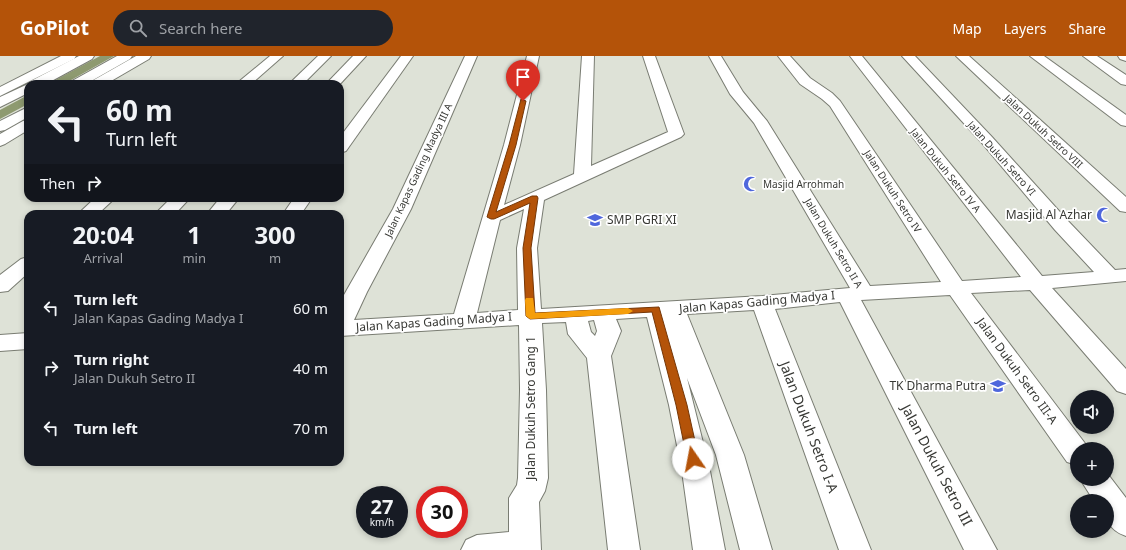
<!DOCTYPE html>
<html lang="en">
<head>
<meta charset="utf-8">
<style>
  body { margin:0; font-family:"Noto Sans",sans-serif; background:#20242c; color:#f1f3f6; height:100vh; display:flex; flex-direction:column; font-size:15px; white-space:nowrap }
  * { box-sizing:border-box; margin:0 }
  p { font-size:13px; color:#9ea1a6 }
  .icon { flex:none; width:22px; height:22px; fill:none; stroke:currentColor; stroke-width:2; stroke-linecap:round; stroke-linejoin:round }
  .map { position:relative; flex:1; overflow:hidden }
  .panel { position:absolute; left:24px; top:154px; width:320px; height:256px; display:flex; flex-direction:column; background:#171b24; border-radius:12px; box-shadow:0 2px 6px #0003 }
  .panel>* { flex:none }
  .top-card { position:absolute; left:24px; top:24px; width:320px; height:122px; border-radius:12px; box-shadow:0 2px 6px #0003; background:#171b24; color:#f1f3f6; overflow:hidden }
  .buttons { position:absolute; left:1070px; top:334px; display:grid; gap:8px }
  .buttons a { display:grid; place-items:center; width:44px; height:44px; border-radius:50%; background:#171b24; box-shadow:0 2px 6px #0003; font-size:20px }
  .speed { position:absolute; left:356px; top:430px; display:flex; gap:8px; font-size:20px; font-weight:700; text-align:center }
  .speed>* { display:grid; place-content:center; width:52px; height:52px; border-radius:50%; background:#171b24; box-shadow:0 2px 6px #0003; line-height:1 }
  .speed small { font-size:10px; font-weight:400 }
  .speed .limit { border:6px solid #d22; background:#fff; color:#111 }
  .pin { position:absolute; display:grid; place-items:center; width:34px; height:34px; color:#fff; margin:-41px -17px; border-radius:50% 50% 50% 0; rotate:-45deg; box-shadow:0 0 4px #0007 }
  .pin .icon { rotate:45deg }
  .me { position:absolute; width:44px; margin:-22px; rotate:348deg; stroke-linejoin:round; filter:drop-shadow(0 0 3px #0008) }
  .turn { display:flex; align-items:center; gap:14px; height:84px; padding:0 16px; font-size:18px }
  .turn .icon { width:52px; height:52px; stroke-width:2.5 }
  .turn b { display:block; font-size:28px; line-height:34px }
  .then { display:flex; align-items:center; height:38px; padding:0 16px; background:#0003; gap:8px; font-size:15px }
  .eta { display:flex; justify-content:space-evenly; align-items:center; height:68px; text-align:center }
  .eta b { font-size:24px; font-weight:700; line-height:28px }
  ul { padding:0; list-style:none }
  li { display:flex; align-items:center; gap:12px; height:60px; padding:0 16px }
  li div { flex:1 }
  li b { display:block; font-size:15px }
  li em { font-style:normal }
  header { display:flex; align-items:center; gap:24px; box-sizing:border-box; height:56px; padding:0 20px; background:#b45309; color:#fff }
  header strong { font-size:19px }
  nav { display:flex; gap:22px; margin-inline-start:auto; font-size:14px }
  .search { width:280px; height:36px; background:#20242c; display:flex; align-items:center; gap:10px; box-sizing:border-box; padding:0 14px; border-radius:22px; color:#9ea1a6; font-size:15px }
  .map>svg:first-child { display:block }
  .water { fill:#8e9a70 }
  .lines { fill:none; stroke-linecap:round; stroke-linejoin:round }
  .minor-casing { stroke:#797c72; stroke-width:2 }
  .major-casing { stroke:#797c72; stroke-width:2 }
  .highway-casing { stroke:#797c72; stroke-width:2 }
  .minor { fill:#fff; fill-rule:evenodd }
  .major { fill:#fff; fill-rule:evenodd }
  .highway { fill:#fff; fill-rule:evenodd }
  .route { fill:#b45309; stroke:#753606 }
  .slow { fill:#f59e0b }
  .labels { text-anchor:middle; stroke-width:3.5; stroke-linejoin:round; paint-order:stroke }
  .far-street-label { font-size:10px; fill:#383935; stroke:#fff }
  .far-poi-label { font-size:10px; fill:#383935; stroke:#fff; text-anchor:start }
  .poi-label { font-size:12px; fill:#383935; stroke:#fff; text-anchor:end }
  .street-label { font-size:12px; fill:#383935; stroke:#fff }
  .near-street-label { font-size:14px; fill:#383935; stroke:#fff }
</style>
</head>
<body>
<header>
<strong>GoPilot</strong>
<div class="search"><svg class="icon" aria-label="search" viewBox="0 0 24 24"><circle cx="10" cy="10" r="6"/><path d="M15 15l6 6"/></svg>Search here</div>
<nav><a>Map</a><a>Layers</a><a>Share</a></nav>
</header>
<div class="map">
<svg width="1126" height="494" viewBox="0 0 1126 494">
  <rect width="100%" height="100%" fill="#dee2d7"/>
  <!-- water -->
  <g class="water">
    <polygon points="100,0 114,0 64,28 48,28"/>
    <polygon points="28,39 28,48 0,63 0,54"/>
  </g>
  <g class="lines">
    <!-- minor casing -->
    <g class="minor-casing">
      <g id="minor">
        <polygon points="270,0 283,0 251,28 236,28"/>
        <polygon points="318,0 331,0 303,28 289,28"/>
        <polygon points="353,0 366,0 340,28 326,28"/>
        <polygon points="401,0 413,0 346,95 340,97 340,81"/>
        <path d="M465,0h12l-66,153 -44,83 -13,28 100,-6 50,-169 23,-89h12l-19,89 -16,60 70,-31 8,-118h12l-3,110 77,-34 -25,-76h12l29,78 -3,3 -137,63 -7,48 4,61 221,-13 88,-8 -96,-165 -24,-29 -21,-38h12l22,36 24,29 103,165 71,-4 -111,-176 -8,-7 -22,-15 -22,-28h12l20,22 22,15 8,8 122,180 59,-4 -171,-221h12l180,220 52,-4 -39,-42 -73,-87 -80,-87h13l77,81 77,85 46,48 11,-1v12l-74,7 74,81v25l-9,-3 -87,-101 -59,3 116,153 1,3h-11v16l-10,-3 -117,-167 -89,5 136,250h-33l-124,-248 -65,7 96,241h-32l-85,-240 -67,4 57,141 28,95h-32l-24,-95 -29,-77 23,93 15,79h-32l-11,-79 -13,-66 -22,-88 -31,2 5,12 -10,25 29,194h-32l-21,-192 -19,-24 -2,-12 -24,1 4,67 2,88 -3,13 -6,11 2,48h-80l5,-10 11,-5 32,-3v-34l8,-13 1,-7 2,-88 -1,-65 -179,11v-34l53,-93zM524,153l-7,39 1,62 -41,3 23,-93zM594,264l3,11 -2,5 -4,-4 -3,-11z"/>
        <polygon points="956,0 969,0 1126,141 1126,156 1120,155"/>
        <polygon points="1030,0 1044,0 1126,59 1126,70 1121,69"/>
        <polygon points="1083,0 1097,0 1126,19 1126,29 1121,28"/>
        <polygon points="1118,0 1126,0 1126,5 1120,3"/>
        <polygon points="95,142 115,142 98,158 78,158"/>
        <polygon points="171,142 190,142 175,158 155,158"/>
        <polygon points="220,142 239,142 226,158 207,158"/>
        <polygon points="294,142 312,142 301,158 283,158"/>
        <polygon points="28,201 28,217 8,235 0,236 0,219 21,203"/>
        <polygon points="28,277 28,293 0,295 0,279"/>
        <path d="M1107,417l19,25v38c-19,-7 -19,-16 -19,-35h-13l-14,-22h27z"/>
      </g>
    </g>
    <!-- major casing -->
    <g class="major-casing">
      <g id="major">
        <polygon points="61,0 76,0 74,3 0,40 0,31"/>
        <polygon points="136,0 151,0 149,3 106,28 90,28 92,25"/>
        <polygon points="28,64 28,74 5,88 0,90 0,78 23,65"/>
      </g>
    </g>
    <!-- highway casing -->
    <g class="highway-casing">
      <g id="highway">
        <polygon points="79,0 94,0 92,3 46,28 29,28 31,25"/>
        <polygon points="117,0 132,0 130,3 86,28 70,28 72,25"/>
        <polygon points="28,28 28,37 0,51 0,41"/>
        <polygon points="28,51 28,61 5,74 0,75 0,65"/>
      </g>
    </g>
    <!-- minor -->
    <use href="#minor" class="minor"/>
    <!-- major -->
    <use href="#major" class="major"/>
    <!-- highway -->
    <use href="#highway" class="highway"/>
  </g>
  <!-- route -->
  <polygon class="route" points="521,43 526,45 516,89 496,156 532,140 537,140 538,142 531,192 535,257 659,251 687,349 699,403 697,406 693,408 689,406 687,403 676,349 652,256 530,263 526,260 523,192 530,147 494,163 491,163 487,161 509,89"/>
  <!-- slow -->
  <polygon class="slow" points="526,242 533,242 535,257 628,252 633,255 628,258 530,263 526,260 525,244"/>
  <!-- icons -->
  <defs>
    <g id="mosque-bare" transform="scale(1.2)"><path d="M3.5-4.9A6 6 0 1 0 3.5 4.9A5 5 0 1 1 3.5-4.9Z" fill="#4f67dc" stroke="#fff" stroke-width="2.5" paint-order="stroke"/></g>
    <g id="school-bare" transform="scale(1.2)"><path d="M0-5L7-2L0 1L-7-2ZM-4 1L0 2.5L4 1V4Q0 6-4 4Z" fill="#4f67dc" stroke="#fff" stroke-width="2.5" paint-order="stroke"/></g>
  </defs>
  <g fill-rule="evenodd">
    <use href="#mosque-bare" x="751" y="128"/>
    <use href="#mosque-bare" x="1104" y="159"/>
    <use href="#school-bare" x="595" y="164"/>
    <use href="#school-bare" x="998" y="330"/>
  </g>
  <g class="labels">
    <!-- far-street labels -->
    <g class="far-street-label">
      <text transform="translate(1044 75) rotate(43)" y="4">Jalan Dukuh Setro VIII</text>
      <text transform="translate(1002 102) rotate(48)" y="4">Jalan Dukuh Setro VI</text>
      <text transform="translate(418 114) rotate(-65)" y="4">Jalan Kapas Gading Madya III A</text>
      <text transform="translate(946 114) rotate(51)" y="4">Jalan Dukuh Setro IV A</text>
      <text transform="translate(893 135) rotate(57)" y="4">Jalan Dukuh Setro IV</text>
      <text transform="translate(834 187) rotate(59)" y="4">Jalan Dukuh Setro II A</text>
    </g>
    <!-- far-poi labels -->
    <g class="far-poi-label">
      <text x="763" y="132">Masjid Arrohmah</text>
    </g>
    <!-- poi labels -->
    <g class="poi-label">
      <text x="1092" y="163">Masjid Al Azhar</text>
      <text x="607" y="168" text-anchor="start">SMP PGRI XI</text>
      <text x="986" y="334">TK Dharma Putra</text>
    </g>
    <!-- street labels -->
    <g class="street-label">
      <text transform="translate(757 246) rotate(-5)" y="4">Jalan Kapas Gading Madya I</text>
      <text transform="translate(434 266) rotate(-4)" y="4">Jalan Kapas Gading Madya I</text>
      <text transform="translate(1017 315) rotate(54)" y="4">Jalan Dukuh Setro III-A</text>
      <text transform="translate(531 352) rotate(-90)" y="4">Jalan Dukuh Setro Gang 1</text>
    </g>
    <!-- near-street labels -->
    <g class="near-street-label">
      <text transform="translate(809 371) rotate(69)" y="5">Jalan Dukuh Setro I-A</text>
      <text transform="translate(937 409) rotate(62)" y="5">Jalan Dukuh Setro III</text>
    </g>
  </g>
</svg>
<div class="buttons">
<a><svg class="icon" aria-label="sound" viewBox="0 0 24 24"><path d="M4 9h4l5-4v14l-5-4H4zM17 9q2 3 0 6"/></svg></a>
<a>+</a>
<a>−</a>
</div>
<div class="speed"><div>27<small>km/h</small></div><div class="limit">30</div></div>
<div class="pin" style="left:523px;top:45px;background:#d93025"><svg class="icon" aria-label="arrive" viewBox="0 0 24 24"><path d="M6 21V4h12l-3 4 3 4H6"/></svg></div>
<svg class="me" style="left:693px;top:403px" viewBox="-20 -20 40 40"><circle r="19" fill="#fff"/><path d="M0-13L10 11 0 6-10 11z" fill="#b45309"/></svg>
<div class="top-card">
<div class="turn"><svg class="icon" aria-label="left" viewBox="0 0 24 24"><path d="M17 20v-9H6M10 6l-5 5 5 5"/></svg><div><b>60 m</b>Turn left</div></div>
<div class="then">Then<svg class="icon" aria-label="right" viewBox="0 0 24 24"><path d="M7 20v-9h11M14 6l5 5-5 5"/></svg></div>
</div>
<section class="panel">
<div class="eta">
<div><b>20:04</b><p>Arrival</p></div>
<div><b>1</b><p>min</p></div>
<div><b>300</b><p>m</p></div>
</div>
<ul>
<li><svg class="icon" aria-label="left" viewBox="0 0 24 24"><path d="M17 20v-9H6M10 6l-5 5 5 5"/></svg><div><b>Turn left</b><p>Jalan Kapas Gading Madya I</p></div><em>60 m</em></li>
<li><svg class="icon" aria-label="right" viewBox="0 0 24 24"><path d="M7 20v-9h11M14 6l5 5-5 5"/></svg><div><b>Turn right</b><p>Jalan Dukuh Setro II</p></div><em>40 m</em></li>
<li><svg class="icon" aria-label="left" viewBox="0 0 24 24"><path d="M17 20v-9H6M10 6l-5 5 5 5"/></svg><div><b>Turn left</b></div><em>70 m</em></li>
</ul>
</section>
</div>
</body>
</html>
